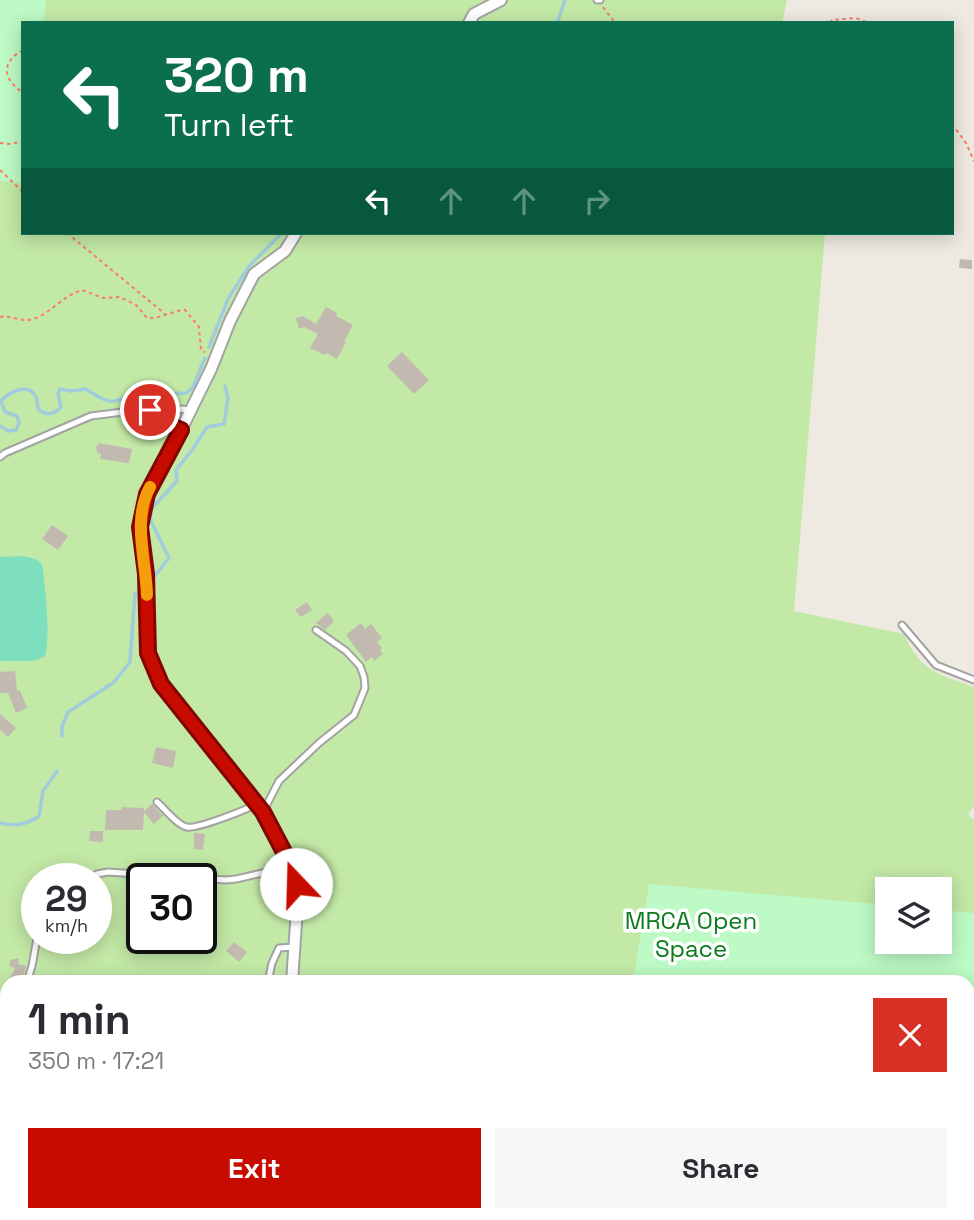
<!DOCTYPE html>
<html lang="en">
<head>
<meta charset="utf-8">
<style>
  body { margin:0; font-family:"Space Grotesk",sans-serif; background:#f7f7f7; color:#2b2b33; height:100vh; display:flex; flex-direction:column; font-size:26px; white-space:nowrap }
  * { box-sizing:border-box; margin:0 }
  p { font-size:23px; color:#7c7c81 }
  .icon { flex:none; width:38px; height:38px; fill:none; stroke:currentColor; stroke-width:2; stroke-linecap:round; stroke-linejoin:round }
  .map { position:relative; flex:1; overflow:hidden }
  .side { position:absolute; left:0px; top:975px; width:975px; height:247px; display:flex; flex-direction:column; background:#fff; border-radius:21px 21px 0 0; box-shadow:0 4px 18px #0003 }
  .side>* { flex:none }
  .hud { position:absolute; left:21px; top:21px; width:933px; height:214px; border-radius:0px; box-shadow:0 4px 18px #0003; background:#0b6e4f; color:#fff; overflow:hidden }
  .tools { position:absolute; left:875px; top:877px; display:grid; gap:14px }
  .tools a { display:grid; place-items:center; width:77px; height:77px; border-radius:0px; background:#fff; box-shadow:0 4px 18px #0003; font-size:35px }
  .speed { position:absolute; left:21px; top:863px; display:flex; gap:14px; font-size:35px; font-weight:700; text-align:center }
  .speed>* { display:grid; place-content:center; width:91px; height:91px; border-radius:50%; background:#fff; box-shadow:0 4px 18px #0003; line-height:1 }
  .speed small { font-size:18px; font-weight:400 }
  .speed .limit { border:4px solid #111; border-radius:10px; background:#fff; color:#111 }
  .pin { position:absolute; display:grid; place-items:center; width:60px; height:60px; color:#fff; margin:-30px; border:4px solid #fff; border-radius:50%; box-shadow:0 2px 7px #0007 }
  .me { position:absolute; width:77px; margin:-38px; rotate:339deg; stroke-linejoin:round; filter:drop-shadow(0 0 5px #0008) }
  .turn { display:flex; align-items:center; gap:24px; height:147px; padding:0 28px; font-size:32px }
  .turn .icon { width:91px; height:91px; stroke-width:2.5 }
  .turn b { display:block; font-size:49px; line-height:60px }
  .lanes { display:flex; align-items:center; height:66px; padding:0 28px; background:#0003; justify-content:center; gap:35px; direction:ltr }
  .lanes .off { opacity:.35 }
  .round { display:grid; place-items:center; flex:none; width:74px; height:74px; border-radius:0px; background:#f7f7f7 }
  .headline { display:flex; align-items:center; justify-content:space-between; height:119px; padding:0 28px }
  h1 { font-size:42px; font-weight:700; line-height:52px }
  .cta { display:flex; gap:14px; margin-top:auto; padding:14px 28px }
  .cta a { flex:1; height:80px; border-radius:0px; background:#c80b00; color:#fff; font-size:28px; font-weight:700; line-height:80px; text-align:center }
  .cta a+a { background:#f7f7f7; color:#2b2b33 }
  .map>svg:first-child { display:block }
  .grass { fill:#c3e9a6; fill-rule:evenodd }
  .park { fill:#bdfac5 }
  .pitch { fill:#7edfbf }
  .lines { fill:none; stroke-linecap:round; stroke-linejoin:round }
  .stream { stroke:#a1ccdc; stroke-width:3.5 }
  .building { fill:#c2bab1 }
  .lane-casing { stroke:#a3a3a3; stroke-width:9 }
  .street-casing { stroke:#a3a3a3; stroke-width:14 }
  .path { stroke:#fb7d65; stroke-width:2; stroke-dasharray:3.5 3.5; stroke-linecap:butt }
  .lane { stroke:#fff; stroke-width:5 }
  .street { stroke:#fff; stroke-width:10 }
  .route-casing { stroke:#820700; stroke-width:18 }
  .route { stroke:#c80b00; stroke-width:12 }
  .slow { stroke:#f59e0b; stroke-width:12 }
  .labels { text-anchor:middle; stroke-width:7; stroke-linejoin:round; paint-order:stroke }
  .park-label { font-size:24px; fill:#0a7b1a; stroke:#fff }
</style>
</head>
<body>
<div class="map">
<svg width="974" height="1220" viewBox="0 0 974 1220">
  <rect width="100%" height="100%" fill="#eeeae1"/>
  <!-- grass -->
  <path class="grass" d="M0,0h787l-5,23h-759v210h802l-31,378 110,23c17,38 34,40 70,53v119l-6,8 6,6v400h-974zM37,878h59v60h-59zM142,878h59v60h-59zM887,889h53v53h-53zM7,982h961v232h-961z"/>
  <!-- park -->
  <g class="park">
    <polygon points="0,0 46,0 44,23 23,23 23,183 0,181"/>
    <polygon points="649,884 887,905 887,942 940,942 940,910 974,913 974,1220 595,1220 596,1214 968,1214 968,982 633,982"/>
  </g>
  <!-- pitch -->
  <path class="pitch" d="M0,557c15,0 31,-4 42,7 3,19 9,75 3,92l-8,4 -8,1h-29z"/>
  <g class="lines">
    <!-- stream -->
    <g class="stream">
      <polyline points="557,23 565,0"/>
      <polyline points="209,347 228,299 249,266 282,233"/>
      <polyline points="201,367 205,358"/>
      <path d="M0,426l8,5 8,-1 3,-7 -2,-7 -12,-4 -4,-11c8,-9 28,-19 35,-4 2,4 1,8 2,12 8,7 16,6 23,-2l-3,-13 2,-5 11,2 15,-2c19,12 26,19 47,3l13,3 41,-2 6,-6 8,-19"/>
      <polyline points="153,578 169,558 150,519 152,508 177,481 176,470 193,449 207,427 224,424 228,398 225,386"/>
      <polyline points="62,736 62,727 68,712 113,683 130,662 135,593"/>
      <path d="M0,823c15,4 27,2 39,-7l4,-25 14,-20"/>
    </g>
  </g>
  <!-- building -->
  <g class="building">
    <polygon points="960,259 972,260 972,269 959,268"/>
    <polygon points="326,307 337,313 336,316 353,325 344,341 346,342 337,359 326,353 324,355 310,348 318,334 304,327 299,329 296,318 303,316 316,324"/>
    <polygon points="402,352 429,380 414,394 387,366"/>
    <polygon points="99,443 132,449 129,462 127,463 100,459 101,454 97,453 96,447"/>
    <polygon points="52,525 68,536 58,550 42,539"/>
    <polygon points="307,602 312,610 301,617 295,610"/>
    <polygon points="328,613 334,621 325,630 316,623"/>
    <polygon points="361,623 365,629 371,624 382,638 377,642 382,648 380,650 383,654 374,661 372,657 366,662 346,635"/>
    <polygon points="15,671 17,691 20,690 27,708 16,713 8,693 0,693 0,672"/>
    <polygon points="0,714 16,728 8,737 0,730"/>
    <polygon points="156,747 176,751 173,768 152,763"/>
    <polygon points="152,804 163,816 154,824 144,812 143,830 105,830 106,810 121,810 122,807 144,808 144,811"/>
    <polygon points="90,831 103,831 103,842 89,841"/>
    <polygon points="194,833 205,834 203,850 194,849"/>
    <polygon points="234,942 247,952 239,962 226,951"/>
    <polygon points="19,958 18,964 26,966 22,980 21,982 8,982 15,968 9,966 10,960"/>
  </g>
  <g class="lines">
    <!-- lane casing -->
    <g class="lane-casing">
      <g id="lane">
        <polyline points="597,0 600,0"/>
        <polyline points="166,413 182,409 190,410"/>
        <path d="M0,457l5,-4 86,-37 48,-6h11l16,3c-1,9 6,14 14,17"/>
        <polyline points="902,625 936,665 974,680"/>
        <path d="M157,802c7,6 21,24 30,25 11,2 58,-17 70,-23"/>
        <polyline points="263,812 279,781 319,743 354,715 365,688 364,677 360,666 346,651 316,630"/>
        <polyline points="89,878 97,874 108,872 226,880 236,879 289,867"/>
        <polyline points="27,982 32,966 37,938"/>
        <polyline points="268,982 272,963 279,948 294,947"/>
        <polyline points="0,1035 7,1031"/>
        <polyline points="459,1214 460,1220"/>
      </g>
    </g>
    <!-- street casing -->
    <g class="street-casing">
      <g id="street">
        <polyline points="469,23 474,14 501,0"/>
        <polyline points="292,982 298,894 294,876 284,852 263,812 161,684 148,653 146,574 140,527 147,494 181,430 211,369 230,321 254,274 285,251 296,233"/>
        <polyline points="356,1214 357,1220"/>
      </g>
    </g>
    <!-- path -->
    <g class="path">
      <polyline points="603,7 615,23"/>
      <polyline points="830,23 832,20 856,18 869,23"/>
      <path d="M23,50c-23,13 -20,29 0,43"/>
      <polyline points="952,124 966,143 974,161"/>
      <polyline points="0,143 11,144 23,141"/>
      <polyline points="0,170 23,192"/>
      <polyline points="67,233 165,314"/>
      <path d="M0,317c10,-2 19,4 28,3 15,-2 27,-15 39,-23 5,-3 10,-5 15,-7l21,8 17,-1 16,8 11,13c13,1 24,-7 38,-8l14,17 2,23 4,2"/>
      <polyline points="0,1067 7,1045"/>
      <polyline points="287,1214 294,1220"/>
      <polyline points="231,1220 238,1214"/>
    </g>
    <!-- lane -->
    <use href="#lane" class="lane"/>
    <!-- street -->
    <use href="#street" class="street"/>
  </g>
  <g class="lines">
    <!-- route casing -->
    <g class="route-casing">
      <path id="route" d="M150,410l16,3c-1,10 7,14 15,17l-34,64 -7,33 6,47 2,79 13,31 102,128 21,40 12,32"/>
    </g>
    <!-- route -->
    <use href="#route" class="route"/>
    <!-- slow -->
    <path class="slow" d="M147,595c-1,-35 -15,-75 3,-108"/>
  </g>
  <g class="labels">
    <!-- park labels -->
    <g class="park-label">
      <text x="691" y="929">MRCA Open<tspan x="691" dy="28">Space</tspan></text>
    </g>
  </g>
</svg>
<div class="tools">
<a><svg class="icon" aria-label="layers" viewBox="0 0 24 24"><path d="M12 4l9 5-9 5-9-5zM3 14l9 5 9-5"/></svg></a>
</div>
<div class="speed"><div>29<small>km/h</small></div><div class="limit">30</div></div>
<div class="pin" style="left:150px;top:410px;background:#d93025"><svg class="icon" aria-label="arrive" viewBox="0 0 24 24"><path d="M6 21V4h12l-3 4 3 4H6"/></svg></div>
<svg class="me" style="left:296px;top:884px" viewBox="-20 -20 40 40"><circle r="19" fill="#fff"/><path d="M0-13L10 11 0 6-10 11z" fill="#c80b00"/></svg>
<div class="hud">
<div class="turn"><svg class="icon" aria-label="left" viewBox="0 0 24 24"><path d="M17 20v-9H6M10 6l-5 5 5 5"/></svg><div><b>320 m</b>Turn left</div></div>
<div class="lanes"><svg class="icon" aria-label="left" viewBox="0 0 24 24"><path d="M17 20v-9H6M10 6l-5 5 5 5"/></svg><svg class="icon off" aria-label="ahead" viewBox="0 0 24 24"><path d="M12 20V5M6 11l6-6 6 6"/></svg><svg class="icon off" aria-label="ahead" viewBox="0 0 24 24"><path d="M12 20V5M6 11l6-6 6 6"/></svg><svg class="icon off" aria-label="right" viewBox="0 0 24 24"><path d="M7 20v-9h11M14 6l5 5-5 5"/></svg></div>
</div>
<section class="side">
<div class="headline"><div><h1>1 min</h1><p>350 m · 17:21</p></div><a class="round" style="background:#d93025;color:#fff"><svg class="icon" aria-label="close" viewBox="0 0 24 24"><path d="M6 6l12 12M18 6L6 18"/></svg></a></div>
<div class="cta"><a>Exit</a><a>Share</a></div>
</section>
</div>
</body>
</html>
